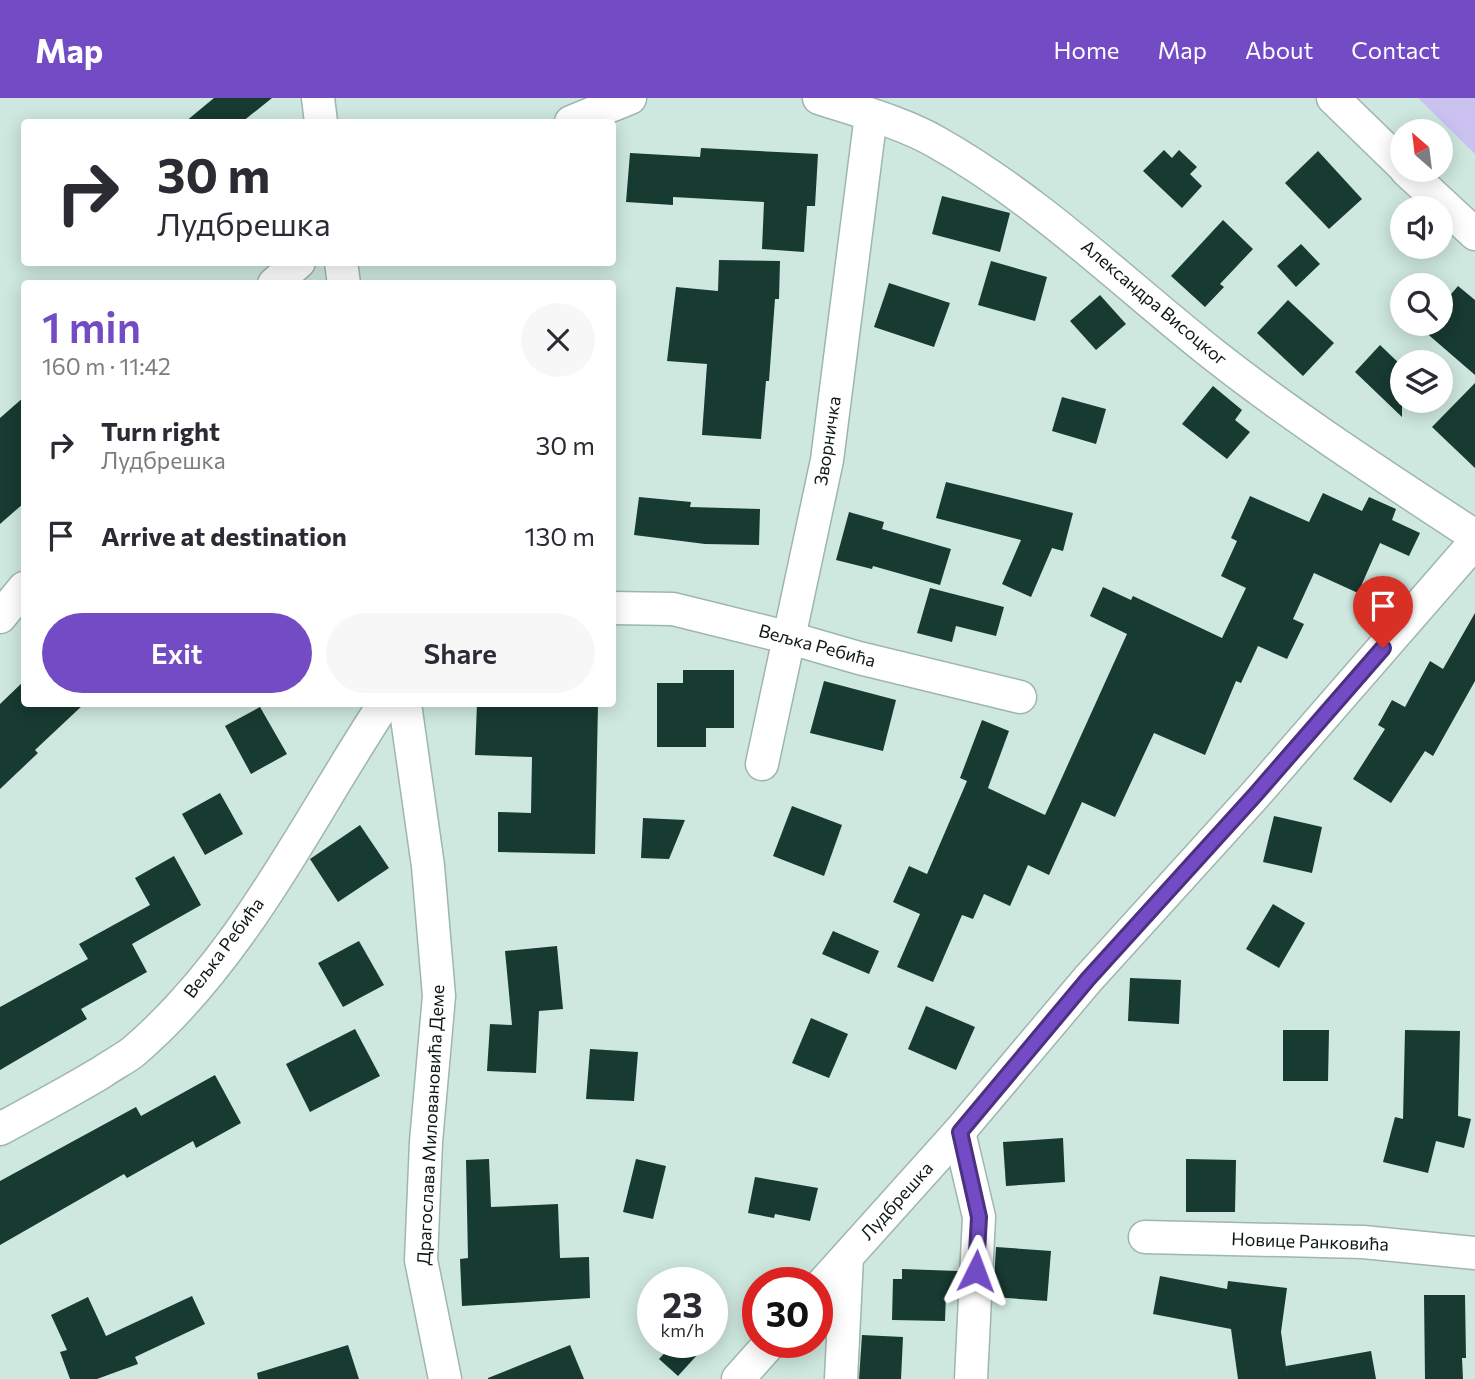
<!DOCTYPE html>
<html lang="en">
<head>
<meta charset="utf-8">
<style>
  body { margin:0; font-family:Commissioner,sans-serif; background:#f7f7f7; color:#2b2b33; height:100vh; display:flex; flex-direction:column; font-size:26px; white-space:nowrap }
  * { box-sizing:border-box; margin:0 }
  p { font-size:23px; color:#7c7c81 }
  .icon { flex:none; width:38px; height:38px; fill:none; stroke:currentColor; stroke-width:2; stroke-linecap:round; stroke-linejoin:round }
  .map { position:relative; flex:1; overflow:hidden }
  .sheet { position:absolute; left:21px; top:182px; width:595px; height:427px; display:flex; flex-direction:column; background:#fff; border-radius:7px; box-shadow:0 4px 18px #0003 }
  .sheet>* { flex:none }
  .hud { position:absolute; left:21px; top:21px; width:595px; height:147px; border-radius:7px; box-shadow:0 4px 18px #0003; background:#fff; color:#2b2b33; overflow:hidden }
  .needle { width:46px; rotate:332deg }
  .tools { position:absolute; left:1390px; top:21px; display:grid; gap:14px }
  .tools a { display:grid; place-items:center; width:63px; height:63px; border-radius:50%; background:#fff; box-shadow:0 4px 18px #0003; font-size:35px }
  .speed { position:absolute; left:637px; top:1169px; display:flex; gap:14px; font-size:35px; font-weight:700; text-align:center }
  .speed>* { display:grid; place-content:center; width:91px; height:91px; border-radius:50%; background:#fff; box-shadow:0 4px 18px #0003; line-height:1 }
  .speed small { font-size:18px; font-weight:400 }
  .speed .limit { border:10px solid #d22; background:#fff; color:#111 }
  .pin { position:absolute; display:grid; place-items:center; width:60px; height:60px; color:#fff; margin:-72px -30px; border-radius:50% 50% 50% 0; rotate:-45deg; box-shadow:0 0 7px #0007 }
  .pin .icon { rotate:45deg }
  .me { position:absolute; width:77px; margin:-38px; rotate:3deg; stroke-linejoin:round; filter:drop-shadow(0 0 5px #0008) }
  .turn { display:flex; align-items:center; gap:24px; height:147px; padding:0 21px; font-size:32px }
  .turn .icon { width:91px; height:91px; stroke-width:2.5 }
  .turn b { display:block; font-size:49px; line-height:60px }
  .round { display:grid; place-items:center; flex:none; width:74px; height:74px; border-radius:37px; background:#f7f7f7 }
  .overview { display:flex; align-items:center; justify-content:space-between; height:119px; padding:0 21px }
  h1 { font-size:42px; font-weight:600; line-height:52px; color:#734bc4 }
  .action { display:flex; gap:14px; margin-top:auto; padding:14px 21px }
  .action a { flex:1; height:80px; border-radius:42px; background:#734bc4; color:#fff; font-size:28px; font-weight:600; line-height:80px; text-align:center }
  .action a+a { background:#f7f7f7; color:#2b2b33 }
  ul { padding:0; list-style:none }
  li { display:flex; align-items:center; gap:21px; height:91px; padding:0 21px }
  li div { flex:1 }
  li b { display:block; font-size:26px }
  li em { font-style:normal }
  header { display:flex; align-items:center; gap:42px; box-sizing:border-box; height:98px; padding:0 35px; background:#734bc4; color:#fff }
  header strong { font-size:33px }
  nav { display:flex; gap:38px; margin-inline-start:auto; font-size:24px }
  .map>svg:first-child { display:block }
  .green { fill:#ccc2f2 }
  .building { fill:#173a31 }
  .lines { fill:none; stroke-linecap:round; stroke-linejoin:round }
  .street-casing { stroke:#9eb6ae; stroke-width:35 }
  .street { stroke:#fff; stroke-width:32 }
  .route-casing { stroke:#4b317f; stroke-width:18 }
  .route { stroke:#734bc4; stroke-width:12 }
  .labels { text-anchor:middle; stroke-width:7; stroke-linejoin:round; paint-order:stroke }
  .street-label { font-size:18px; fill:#0f1916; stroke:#fff }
</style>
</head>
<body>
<header>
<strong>Map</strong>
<nav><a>Home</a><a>Map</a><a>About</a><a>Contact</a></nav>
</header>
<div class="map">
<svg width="1475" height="1281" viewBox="0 0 1475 1281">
  <rect width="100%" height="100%" fill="#cee8df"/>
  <!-- green -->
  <polygon class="green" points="1418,0 1475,0 1475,56"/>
  <!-- building -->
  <g class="building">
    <polygon points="214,0 272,0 242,24 185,24"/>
    <polygon points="701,50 818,56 815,108 807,108 804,154 762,151 764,104 673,99 673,107 626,104 630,55 700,59"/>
    <polygon points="1164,52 1172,60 1179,52 1197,69 1190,76 1202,88 1182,110 1143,73"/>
    <polygon points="1318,53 1362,101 1329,131 1285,85"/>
    <polygon points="942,98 1010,115 1000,154 932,136"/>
    <polygon points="1223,122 1253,151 1220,186 1224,189 1205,209 1171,178"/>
    <polygon points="1301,146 1320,166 1296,189 1277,168"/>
    <polygon points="719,162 780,163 779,201 775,201 769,283 766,283 761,341 702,337 707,266 667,263 676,189 718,193"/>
    <polygon points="991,163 1047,179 1035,223 978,207"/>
    <polygon points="889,185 950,205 934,249 874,229"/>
    <polygon points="1458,188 1475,202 1475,277 1416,226 1440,226 1440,209"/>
    <polygon points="1100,197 1126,226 1096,252 1070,223"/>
    <polygon points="1288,202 1334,245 1303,278 1257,235"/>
    <polygon points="1380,247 1402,268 1402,319 1355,274"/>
    <polygon points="1475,285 1475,370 1432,329"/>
    <polygon points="1213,288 1242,312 1235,322 1250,334 1227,361 1182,326"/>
    <polygon points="24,299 24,405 0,426 0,320"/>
    <polygon points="1062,299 1106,311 1096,346 1052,333"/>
    <polygon points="946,384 1073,415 1063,453 1052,450 1031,499 1002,486 1021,442 936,420"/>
    <polygon points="1323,395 1362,413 1369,399 1396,411 1392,422 1420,435 1409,458 1380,445 1358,495 1314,475 1293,521 1304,526 1287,561 1258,548 1241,585 1236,583 1205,657 1154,635 1115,719 1082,704 1049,777 1028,767 1010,808 984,796 973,821 962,817 933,884 897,869 920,816 893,804 909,768 927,776 967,683 960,680 982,622 1009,633 988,690 1045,717 1127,536 1090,518 1103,489 1131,502 1133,498 1222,540 1246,490 1221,478 1237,443 1231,440 1250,398 1309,424"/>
    <polygon points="639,399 691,404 690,409 760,411 759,447 705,446 634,437"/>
    <polygon points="849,414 884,424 882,431 951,451 940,487 873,468 872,471 836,462"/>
    <polygon points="930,490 1004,509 996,538 956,528 952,544 917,535"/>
    <polygon points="1475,515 1475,583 1433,658 1425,653 1391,705 1353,681 1385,631 1378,627 1392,602 1405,609 1430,563 1443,571"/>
    <polygon points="683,572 734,572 734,630 706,630 706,649 657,649 657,585 683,585"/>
    <polygon points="24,583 24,606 84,606 35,652 38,655 0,691 0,606"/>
    <polygon points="824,583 896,602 883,653 810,635"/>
    <polygon points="477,606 598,606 595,756 498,754 498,714 531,715 532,659 475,657"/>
    <polygon points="260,609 287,656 251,676 225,628"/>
    <polygon points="220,695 243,736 205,757 182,716"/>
    <polygon points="792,708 842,727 824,778 773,758"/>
    <polygon points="1274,718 1322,729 1312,775 1263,764"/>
    <polygon points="643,720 685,722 669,761 641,760"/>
    <polygon points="360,727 389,770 338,804 310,761"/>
    <polygon points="174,758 201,807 132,846 147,874 81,911 87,921 0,972 0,909 88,861 79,846 150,807 135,780"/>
    <polygon points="1273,806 1305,825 1279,870 1246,851"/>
    <polygon points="833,833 879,853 869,876 822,856"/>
    <polygon points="359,843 384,887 343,909 318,865"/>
    <polygon points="557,848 563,911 539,913 536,975 487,973 490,926 512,927 505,853"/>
    <polygon points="1130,880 1181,882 1179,926 1128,923"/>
    <polygon points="926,908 975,929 956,972 908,951"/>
    <polygon points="811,920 848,936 829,980 792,965"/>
    <polygon points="355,931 380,978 310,1014 286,966"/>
    <polygon points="1283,932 1329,932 1328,983 1283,983"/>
    <polygon points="1405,932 1460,933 1458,1018 1471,1021 1464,1050 1436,1043 1428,1075 1383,1064 1395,1019 1403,1021"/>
    <polygon points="590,951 638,954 634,1003 586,1001"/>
    <polygon points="215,977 241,1025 196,1050 193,1043 127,1080 124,1076 0,1147 0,1083 136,1009 141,1018"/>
    <polygon points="1063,1040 1065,1084 1006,1088 1003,1044"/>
    <polygon points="489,1061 491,1109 558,1106 560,1160 589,1159 590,1200 462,1208 460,1161 468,1160 466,1062"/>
    <polygon points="636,1061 666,1068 653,1121 623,1114"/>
    <polygon points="1186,1061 1236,1062 1235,1114 1186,1114"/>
    <polygon points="755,1079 818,1090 810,1123 775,1116 774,1120 748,1115"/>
    <polygon points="996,1149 1051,1153 1047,1203 993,1199"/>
    <polygon points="902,1171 958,1173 957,1197 946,1196 945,1223 892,1222 893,1181 902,1181"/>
    <polygon points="1160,1178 1227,1191 1228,1183 1287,1190 1281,1234 1287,1276 1286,1268 1371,1253 1376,1281 1238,1281 1231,1231 1153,1216"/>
    <polygon points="1424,1197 1465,1197 1466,1260 1462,1260 1463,1281 1425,1281"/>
    <polygon points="192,1198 205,1226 135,1259 138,1266 97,1281 70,1281 60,1254 67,1252 51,1217 88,1199 106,1238"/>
    <polygon points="862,1237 903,1239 901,1281 859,1281"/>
    <polygon points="675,1244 709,1244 678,1278 659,1261"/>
    <polygon points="348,1247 359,1281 258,1281 257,1275"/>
    <polygon points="570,1247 584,1281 488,1281 488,1280"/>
  </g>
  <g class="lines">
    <!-- street casing -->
    <g class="street-casing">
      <g id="street">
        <polyline points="318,0 321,24"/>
        <path d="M819,0c37,12 85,25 119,45 102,58 185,140 276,212 84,66 173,123 261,181"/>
        <polyline points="1333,0 1402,67"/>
        <polyline points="571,24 630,0"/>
        <polyline points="1406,72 1475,136"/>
        <polyline points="341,164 344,186"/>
        <polyline points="274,186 299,164"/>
        <polyline points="612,510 673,511 790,540 859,560 1020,599"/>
        <polyline points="0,519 24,490"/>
        <polyline points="405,606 428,768 439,898 426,1044 421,1162 445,1281"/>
        <polyline points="762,666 827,362 871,17"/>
        <path d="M0,1031c35,-19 69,-37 102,-57 10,-7 22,-13 31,-20 110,-94 173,-230 251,-348"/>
        <polyline points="959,1034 979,1119 971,1281"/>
        <polyline points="1145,1139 1363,1144 1475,1155"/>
        <polyline points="817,1192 959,1034 1088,881 1255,697 1475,444"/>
        <polyline points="738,1281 771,1244"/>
        <polyline points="841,1281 847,1159"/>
      </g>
    </g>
    <!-- street -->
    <use href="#street" class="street"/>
  </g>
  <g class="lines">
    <!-- route casing -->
    <g class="route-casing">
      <polyline id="route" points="976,1173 979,1119 960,1034 1088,881 1255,697 1383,550"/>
    </g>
    <!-- route -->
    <use href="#route" class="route"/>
  </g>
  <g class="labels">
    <!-- street labels -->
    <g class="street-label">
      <text transform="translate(1154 205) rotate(40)" y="6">Александра Висоцког</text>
      <text transform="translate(828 343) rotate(-81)" y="6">Зворничка</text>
      <text transform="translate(817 548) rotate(15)" y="6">Вељка Ребића</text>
      <text transform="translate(224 850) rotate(-53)" y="6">Вељка Ребића</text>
      <text transform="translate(431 1027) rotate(-87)" y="6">Драгослава Миловановића Деме</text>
      <text transform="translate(897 1103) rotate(-48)" y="6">Лудбрешка</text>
      <text transform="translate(1310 1144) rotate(2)" y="6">Новице Ранковића</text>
    </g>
  </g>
</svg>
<div class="tools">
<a><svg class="needle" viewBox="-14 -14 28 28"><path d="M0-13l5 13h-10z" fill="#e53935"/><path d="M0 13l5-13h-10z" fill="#7c7c81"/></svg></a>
<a><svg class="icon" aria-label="sound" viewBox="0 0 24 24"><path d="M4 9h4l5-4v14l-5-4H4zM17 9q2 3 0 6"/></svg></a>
<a><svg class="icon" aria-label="search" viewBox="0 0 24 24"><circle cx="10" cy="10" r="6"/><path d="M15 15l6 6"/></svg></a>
<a><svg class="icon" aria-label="layers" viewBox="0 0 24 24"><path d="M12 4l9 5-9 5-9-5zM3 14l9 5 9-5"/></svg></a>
</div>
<div class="speed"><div>23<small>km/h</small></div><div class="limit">30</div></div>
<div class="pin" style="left:1383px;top:550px;background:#d93025"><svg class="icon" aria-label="arrive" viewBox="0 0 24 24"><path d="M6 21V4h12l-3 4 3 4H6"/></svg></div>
<svg class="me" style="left:976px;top:1173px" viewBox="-20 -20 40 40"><path d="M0-17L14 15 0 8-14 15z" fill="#734bc4" stroke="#fff" stroke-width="4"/></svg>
<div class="hud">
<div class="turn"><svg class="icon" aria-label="right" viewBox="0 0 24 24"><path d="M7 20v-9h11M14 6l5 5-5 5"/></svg><div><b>30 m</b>Лудбрешка</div></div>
</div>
<section class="sheet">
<div class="overview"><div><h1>1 min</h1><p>160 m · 11:42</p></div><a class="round"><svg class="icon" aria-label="close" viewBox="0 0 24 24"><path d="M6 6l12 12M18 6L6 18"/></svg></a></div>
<ul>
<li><svg class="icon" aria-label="right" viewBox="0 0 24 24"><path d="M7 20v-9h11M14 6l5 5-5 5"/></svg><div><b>Turn right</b><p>Лудбрешка</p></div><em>30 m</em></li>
<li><svg class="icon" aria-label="arrive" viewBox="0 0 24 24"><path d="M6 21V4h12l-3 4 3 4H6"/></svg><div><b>Arrive at destination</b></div><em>130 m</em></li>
</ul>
<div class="action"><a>Exit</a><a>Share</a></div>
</section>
</div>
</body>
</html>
